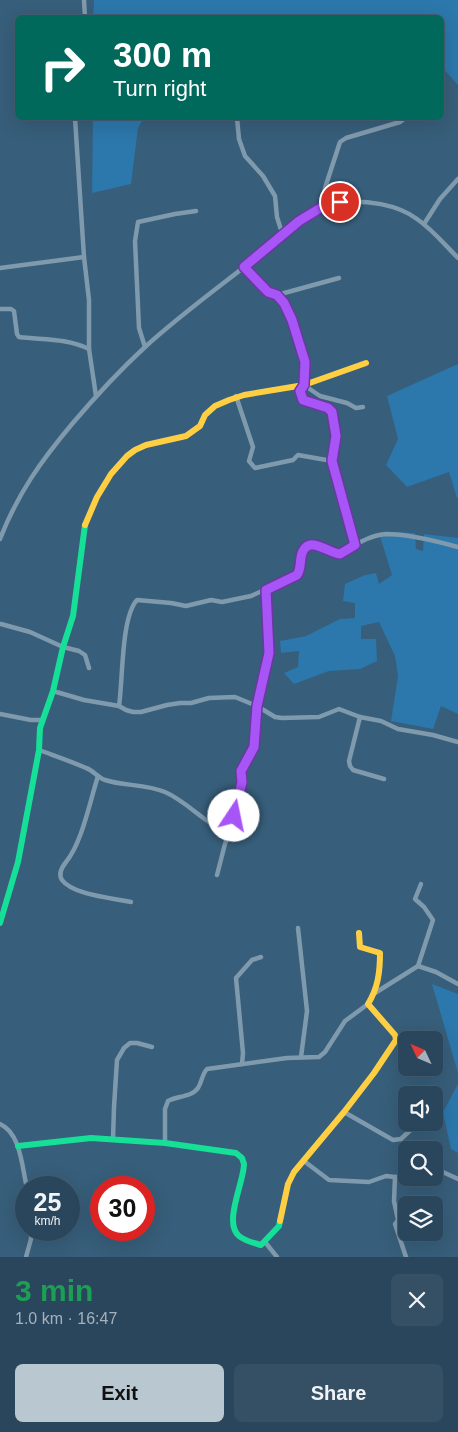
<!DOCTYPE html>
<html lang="en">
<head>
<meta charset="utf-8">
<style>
  body { margin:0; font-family:Helvetica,sans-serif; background:#355065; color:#f1f3f6; height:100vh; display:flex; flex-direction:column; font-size:19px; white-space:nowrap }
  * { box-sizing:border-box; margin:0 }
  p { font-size:16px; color:#a5b1bb }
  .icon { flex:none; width:28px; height:28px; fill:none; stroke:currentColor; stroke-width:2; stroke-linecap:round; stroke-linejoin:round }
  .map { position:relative; height:1257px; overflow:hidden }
  .side { display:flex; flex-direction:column; background:#29465c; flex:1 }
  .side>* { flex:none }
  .banner { position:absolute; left:15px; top:15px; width:429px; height:105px; border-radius:8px; box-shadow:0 5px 20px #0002,0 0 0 1px #455e72; background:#00695c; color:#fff; overflow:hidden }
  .needle { width:32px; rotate:314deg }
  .controls { position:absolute; left:398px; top:1031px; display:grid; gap:10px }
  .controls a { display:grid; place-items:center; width:45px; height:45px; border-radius:8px; background:#29465c; box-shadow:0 5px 20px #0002,0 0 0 1px #455e72; font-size:25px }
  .speed { position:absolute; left:15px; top:1176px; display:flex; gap:10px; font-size:25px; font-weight:700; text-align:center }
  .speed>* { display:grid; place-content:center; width:65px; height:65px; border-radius:50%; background:#29465c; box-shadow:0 5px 20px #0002,0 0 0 1px #455e72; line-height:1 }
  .speed small { font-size:12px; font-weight:400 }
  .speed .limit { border:8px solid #d22; background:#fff; color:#111 }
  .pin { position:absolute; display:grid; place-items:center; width:42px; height:42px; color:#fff; margin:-21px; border:2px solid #fff; border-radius:50%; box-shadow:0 1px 5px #0007 }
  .me { position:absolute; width:55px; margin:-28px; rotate:11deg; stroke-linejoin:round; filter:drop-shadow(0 0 4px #0008) }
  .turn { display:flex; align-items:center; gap:18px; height:105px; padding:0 15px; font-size:22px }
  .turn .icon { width:65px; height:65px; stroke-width:2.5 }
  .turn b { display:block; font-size:35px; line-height:42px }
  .round { display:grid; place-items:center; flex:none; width:52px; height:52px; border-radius:8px; background:#355065 }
  .head { display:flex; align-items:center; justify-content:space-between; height:85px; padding:0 15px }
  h1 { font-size:30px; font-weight:600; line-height:38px; color:#1e9e55 }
  .cta { display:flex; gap:10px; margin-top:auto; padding:10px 15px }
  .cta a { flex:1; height:58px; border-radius:8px; background:#b9c7d0; color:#111; font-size:20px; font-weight:600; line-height:58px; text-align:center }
  .cta a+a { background:#355065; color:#f1f3f6 }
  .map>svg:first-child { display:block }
  .green { fill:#2c77ab }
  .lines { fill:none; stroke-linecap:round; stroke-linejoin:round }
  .street { stroke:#809aad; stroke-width:4.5 }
  .fast { stroke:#16e098; stroke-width:6 }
  .slow { stroke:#ffcf43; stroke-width:6 }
  .route-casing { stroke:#6d37a1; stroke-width:12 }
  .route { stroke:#a855f7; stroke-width:9 }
</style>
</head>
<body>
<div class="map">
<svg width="458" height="1257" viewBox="0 0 458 1257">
  <rect width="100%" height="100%" fill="#375e7a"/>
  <!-- green -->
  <g class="green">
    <polygon points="94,0 458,0 458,85 441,66 441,18 93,18"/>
    <polygon points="93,118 144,118 138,128 131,184 92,193"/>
    <polygon points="458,364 458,498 457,498 449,472 407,487 386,465 398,439 387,396"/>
    <polygon points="397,532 415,533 416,549 423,551 424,534 458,538 458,714 441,706 433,729 391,721 398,676 395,656 379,622 361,626 361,639 376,639 377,661 360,669 329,671 294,684 284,673 298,667 299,651 281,653 280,641 306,636 340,619 355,618 355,603 343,601 345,584 365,575 376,573 379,584 392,575 379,533"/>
    <polygon points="432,984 458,994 458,1073"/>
    <polygon points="458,1084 458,1153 451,1149 443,1112"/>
  </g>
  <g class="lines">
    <!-- street -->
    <g class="street">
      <polyline points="84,0 85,18"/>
      <polyline points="75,118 84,257 89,300 89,349 96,396"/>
      <polyline points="237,118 239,139 245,156 263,176 275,196 277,217 283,236"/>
      <polyline points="322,207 325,188 340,142 346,138 400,122 405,118"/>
      <polyline points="424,224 440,199 458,179"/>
      <polyline points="244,267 268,292 277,295 339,278"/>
      <polyline points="0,268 84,257"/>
      <path d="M277,295c15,13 33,70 27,89 0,2 -3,5 -5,7l4,9 25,8 4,4 4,24 -4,25 23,84"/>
      <path d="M0,309h11l3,2 3,23 2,3c25,3 47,1 70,12"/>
      <polyline points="145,347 139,328 135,241 138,222 175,214 196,211"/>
      <polyline points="304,385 320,396 347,403 356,408 363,407"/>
      <polyline points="236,396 253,447 249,461 255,468 293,460 298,455 332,461"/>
      <path d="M0,539c18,-46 41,-78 72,-115 23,-27 47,-53 73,-77 35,-32 74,-60 112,-90 25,-20 50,-51 84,-55 25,-2 56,2 76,17 16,11 28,26 41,39"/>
      <polyline points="1,624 30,632 63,647 79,651 85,655 89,668"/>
      <polyline points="53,691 84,700 119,706 126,710 133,712 141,712 167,705 180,703 191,703 209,698 235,697 257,706 275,717 282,718 319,717 339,709 360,717 381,721 398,729 433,735 458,742"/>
      <path d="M119,706c4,-26 2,-89 18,-106l34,3 15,3 25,-6 11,2 29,-6 46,-21 3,-4 3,-20 10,-7c10,3 16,10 27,11 13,-9 29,-20 46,-21 23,0 50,7 72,13"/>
      <polyline points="0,714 31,720 42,720"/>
      <polyline points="360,717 349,761 350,766 353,770 384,779"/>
      <path d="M39,750c16,6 31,11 47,18 7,2 12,10 19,12 18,6 41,4 60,12 23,10 40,32 64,41"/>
      <path d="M98,776c-8,25 -16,67 -32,86 -4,5 -8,12 -4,18 11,15 51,18 69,22"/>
      <polyline points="217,875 225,844 235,816 242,781 241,771 254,747 257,706 269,653 266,590"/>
      <polyline points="298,928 307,1011 301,1057"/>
      <polyline points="418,966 436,972 458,984"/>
      <polyline points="375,993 418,966 433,920 424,907 415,899 421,884"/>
      <polyline points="242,1064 243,1053 236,978 252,960 261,957"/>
      <polyline points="344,1112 393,1140 401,1139 419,1122"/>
      <path d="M0,1124c21,9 22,44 27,64"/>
      <polyline points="113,1139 114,1107 117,1060 124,1048 130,1043 137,1043 152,1047"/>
      <path d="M165,1143v-34l3,-8c9,-5 24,-4 30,-13 4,-6 4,-14 9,-19l80,-11 32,-1 6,-5 20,-31 23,-17"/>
      <polyline points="304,1161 329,1180 369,1182 386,1176 395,1177 406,1176"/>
      <polyline points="434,1168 458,1179"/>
      <polyline points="395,1177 394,1201 398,1220 395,1224 406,1257"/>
      <polyline points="265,1242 277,1257"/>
      <polyline points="26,1257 31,1239 31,1230"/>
    </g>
    <!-- fast -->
    <g class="fast">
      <polyline points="0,923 18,862 39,750 40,728 53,691 63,647 73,616 85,525"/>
      <path d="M18,1146l73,-8 74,5 71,10 6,5 2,6c0,18 -21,59 -5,72 6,5 15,7 22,9l18,-19 1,-5"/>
    </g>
    <!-- slow -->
    <g class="slow">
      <polyline points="85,525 97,497 111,474 127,456 135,450 146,445 186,436 200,426 205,415 215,406 229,400 244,395 304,385 366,363"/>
      <path d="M280,1221l8,-37 6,-12 50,-60 30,-39 22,-33 -1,-5 -27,-31c10,-16 12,-32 12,-51l-20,-6 -1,-14"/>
    </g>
  </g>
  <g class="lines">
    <!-- route casing -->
    <g class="route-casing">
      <path id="route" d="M234,816l8,-34 -1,-11 13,-24 3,-41 12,-53 -3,-63 31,-15c5,-7 2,-17 6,-24 8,-15 25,2 37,3l15,-9 -23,-84 4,-25 -4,-24 -4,-4 -25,-8 -3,-9 4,-6 1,-23 -13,-42 -8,-17 -7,-8 -9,-3 -24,-25 55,-46 23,-14 18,-5"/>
    </g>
    <!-- route -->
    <use href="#route" class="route"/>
  </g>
</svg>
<div class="controls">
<a><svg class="needle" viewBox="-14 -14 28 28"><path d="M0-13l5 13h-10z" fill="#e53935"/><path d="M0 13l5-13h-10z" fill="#a5b1bb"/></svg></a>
<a><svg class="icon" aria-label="sound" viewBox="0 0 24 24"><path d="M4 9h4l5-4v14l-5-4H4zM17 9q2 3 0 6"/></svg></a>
<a><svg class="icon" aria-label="search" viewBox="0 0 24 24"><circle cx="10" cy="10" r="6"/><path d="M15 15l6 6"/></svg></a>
<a><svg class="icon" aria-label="layers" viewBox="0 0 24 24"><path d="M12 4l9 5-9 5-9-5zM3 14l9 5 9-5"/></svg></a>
</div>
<div class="speed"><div>25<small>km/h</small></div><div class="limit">30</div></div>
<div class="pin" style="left:340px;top:202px;background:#d93025"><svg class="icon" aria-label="arrive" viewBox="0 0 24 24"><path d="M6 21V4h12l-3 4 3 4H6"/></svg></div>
<svg class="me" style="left:234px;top:816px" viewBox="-20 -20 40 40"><circle r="19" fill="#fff"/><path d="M0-13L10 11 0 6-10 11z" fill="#a855f7"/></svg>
<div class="banner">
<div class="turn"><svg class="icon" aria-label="right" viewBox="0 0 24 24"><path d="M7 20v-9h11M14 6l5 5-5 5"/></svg><div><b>300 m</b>Turn right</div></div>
</div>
</div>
<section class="side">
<div class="head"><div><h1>3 min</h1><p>1.0 km · 16:47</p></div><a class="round"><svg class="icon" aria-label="close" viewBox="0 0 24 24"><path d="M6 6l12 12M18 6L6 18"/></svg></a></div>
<div class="cta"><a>Exit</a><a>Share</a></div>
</section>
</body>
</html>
